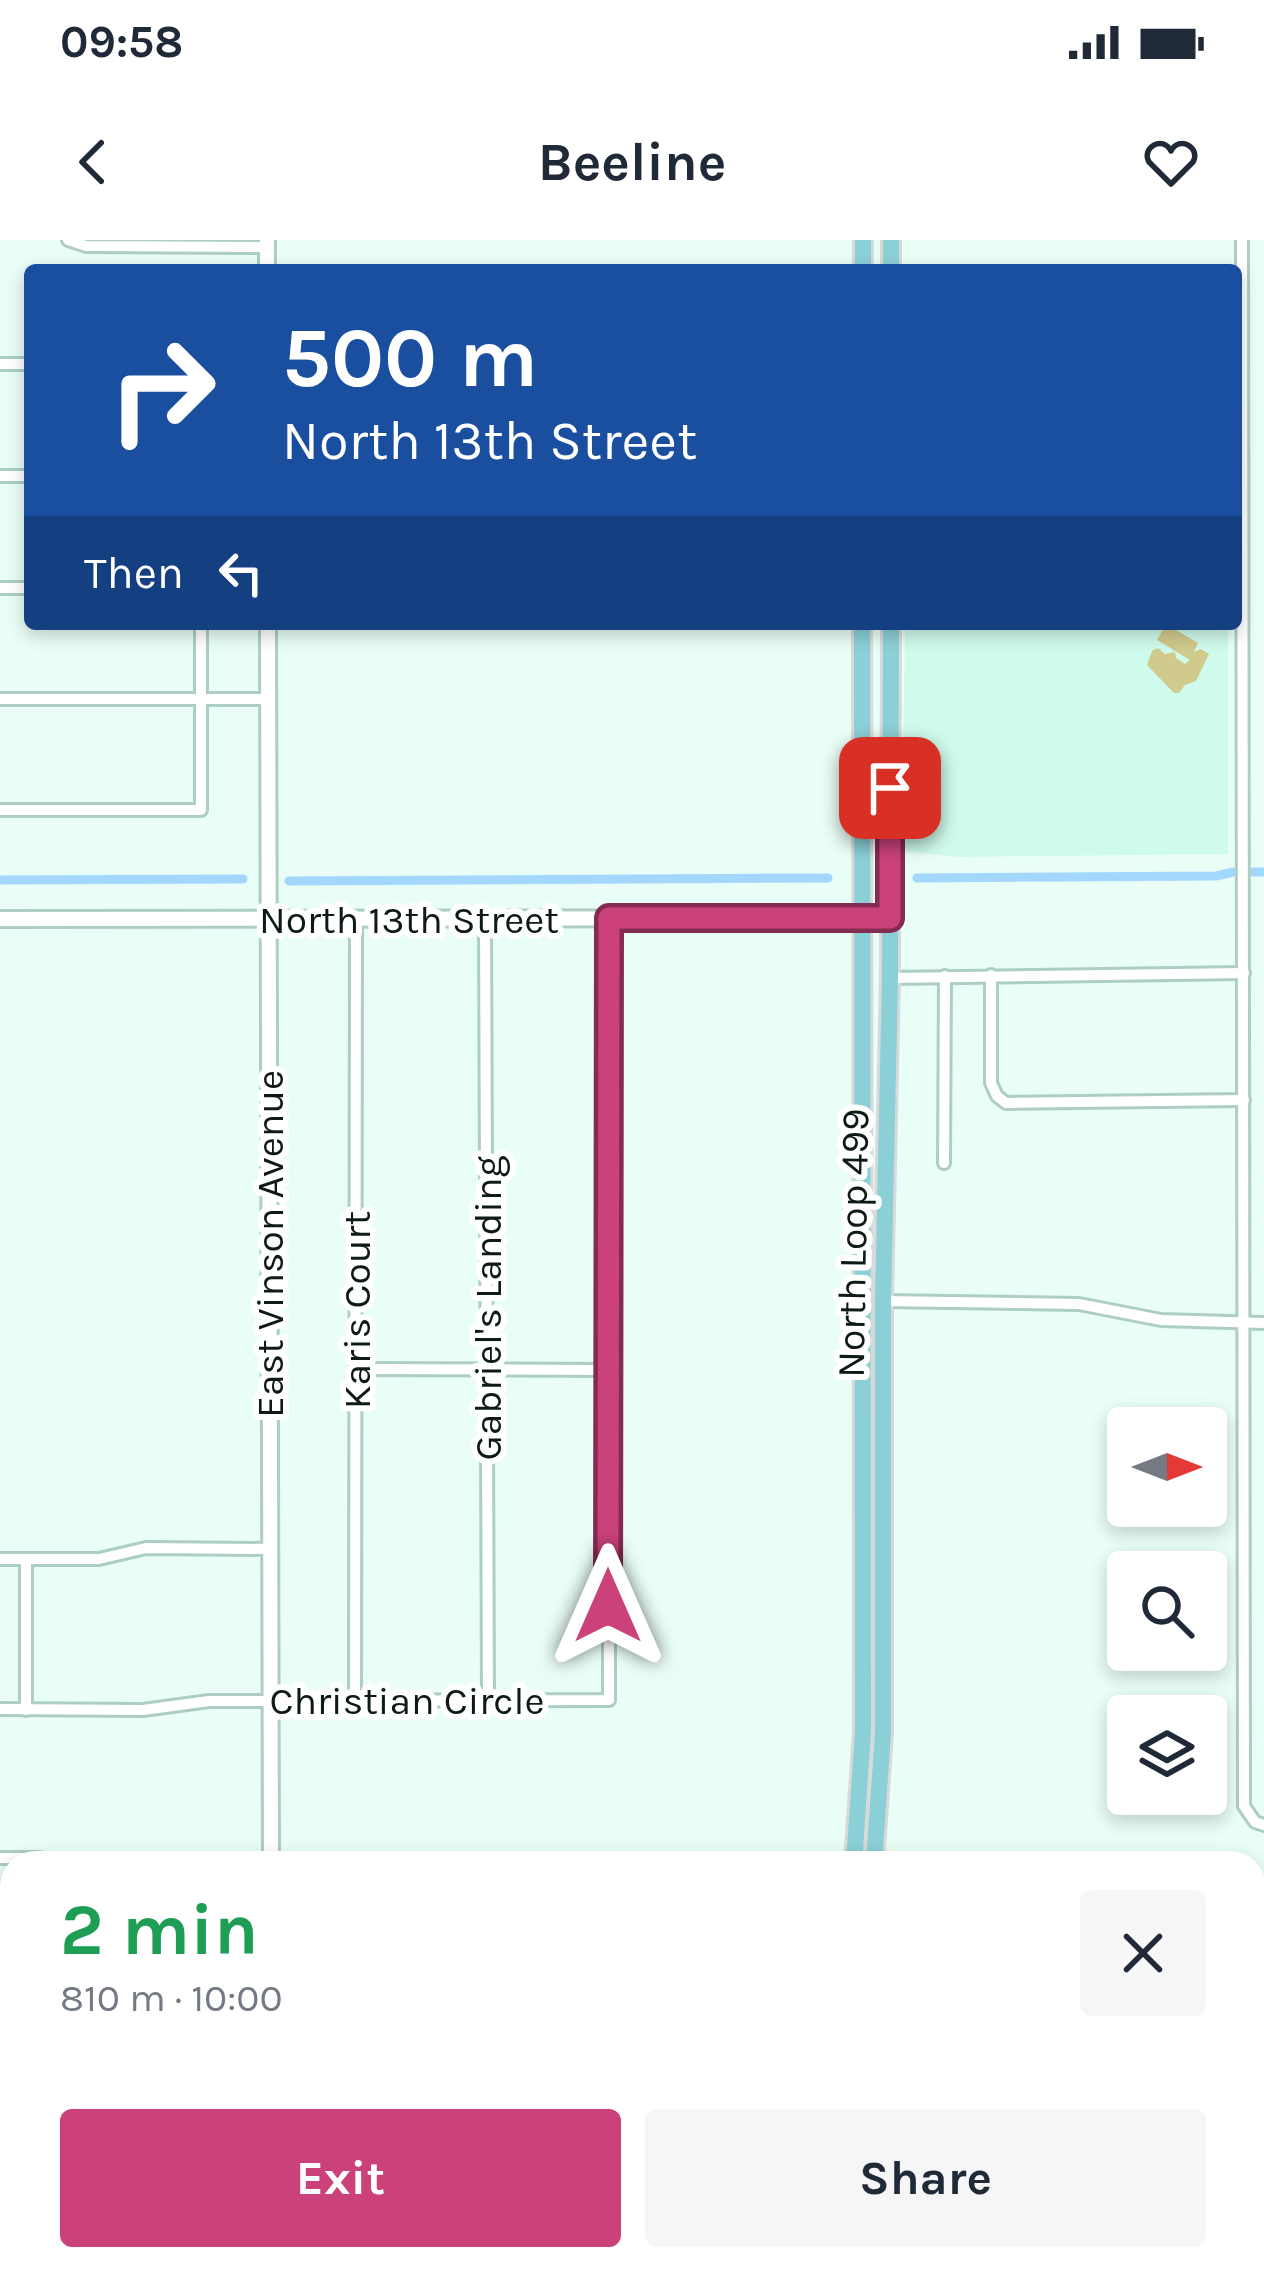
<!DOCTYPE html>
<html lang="en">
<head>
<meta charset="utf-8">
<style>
  body { margin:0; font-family:Karla,sans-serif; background:#f6f6f7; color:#1f2937; height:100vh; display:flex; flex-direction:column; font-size:45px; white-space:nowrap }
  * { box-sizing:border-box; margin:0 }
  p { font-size:39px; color:#747a83 }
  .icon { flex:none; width:66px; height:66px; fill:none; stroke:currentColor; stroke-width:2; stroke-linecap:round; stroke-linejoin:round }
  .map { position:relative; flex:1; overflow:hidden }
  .panel { position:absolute; left:0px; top:1611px; width:1266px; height:420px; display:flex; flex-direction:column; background:#fff; border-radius:36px 36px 0 0; box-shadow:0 6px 18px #0003 }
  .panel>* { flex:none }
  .top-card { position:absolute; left:24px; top:24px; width:1218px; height:366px; border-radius:12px; box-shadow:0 6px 18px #0003; background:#1a4fa0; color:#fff; overflow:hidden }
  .needle { width:78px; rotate:90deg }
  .fabs { position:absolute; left:1107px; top:1167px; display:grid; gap:24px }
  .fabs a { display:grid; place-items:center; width:120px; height:120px; border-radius:12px; background:#fff; box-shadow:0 6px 18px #0003; font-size:60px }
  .pin { position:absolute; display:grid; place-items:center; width:102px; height:102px; color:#fff; margin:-51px; border-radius:24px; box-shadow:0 6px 18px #0006 }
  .me { position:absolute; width:132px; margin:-66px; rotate:0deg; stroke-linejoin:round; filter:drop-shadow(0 0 9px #0008) }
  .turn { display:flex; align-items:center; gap:42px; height:252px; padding:0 60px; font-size:54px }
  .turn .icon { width:156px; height:156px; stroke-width:2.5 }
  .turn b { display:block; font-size:84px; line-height:102px }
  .then { display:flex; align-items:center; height:114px; padding:0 60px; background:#0003; gap:24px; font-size:45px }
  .round { display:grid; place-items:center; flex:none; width:126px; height:126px; border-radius:12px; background:#f6f6f7 }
  .headline { display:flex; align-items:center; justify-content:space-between; height:204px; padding:0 60px }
  h1 { font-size:72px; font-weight:700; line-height:90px; color:#1e9e55 }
  .action { display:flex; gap:24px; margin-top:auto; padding:24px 60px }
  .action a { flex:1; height:138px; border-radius:12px; background:#cb427b; color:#fff; font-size:48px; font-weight:700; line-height:138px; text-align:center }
  .action a+a { background:#f6f6f7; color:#1f2937 }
  .status { display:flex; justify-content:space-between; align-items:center; height:84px; padding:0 60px; background:#fff; direction:ltr }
  .status svg { height:33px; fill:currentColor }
  header { display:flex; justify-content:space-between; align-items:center; height:156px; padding:0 60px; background:#fff; font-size:54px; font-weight:700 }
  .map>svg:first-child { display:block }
  .built { fill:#cffbec }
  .green { fill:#d1ca8d }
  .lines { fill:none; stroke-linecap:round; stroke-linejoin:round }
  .canal { stroke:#a4d7fd; stroke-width:9 }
  .minor-casing { stroke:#adcec3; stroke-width:16 }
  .tertiary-casing { stroke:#adcec3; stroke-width:20 }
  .primary-casing { stroke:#d8dada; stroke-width:22 }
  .minor { stroke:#fff; stroke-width:10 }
  .tertiary { stroke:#fff; stroke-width:14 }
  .primary { stroke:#8bcfd7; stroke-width:16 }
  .route-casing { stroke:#842b50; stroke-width:30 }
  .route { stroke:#cb427b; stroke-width:21 }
  .labels { text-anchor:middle; stroke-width:12; stroke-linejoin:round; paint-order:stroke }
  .street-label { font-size:39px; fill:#0e1a16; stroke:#fff }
</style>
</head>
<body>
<div class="status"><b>09:58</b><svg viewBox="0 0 49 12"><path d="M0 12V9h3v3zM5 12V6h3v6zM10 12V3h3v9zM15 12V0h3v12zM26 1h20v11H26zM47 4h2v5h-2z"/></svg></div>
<header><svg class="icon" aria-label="back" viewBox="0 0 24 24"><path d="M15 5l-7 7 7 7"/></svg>Beeline<svg class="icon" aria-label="heart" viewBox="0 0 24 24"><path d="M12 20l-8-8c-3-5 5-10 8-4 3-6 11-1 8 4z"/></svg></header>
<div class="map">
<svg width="1264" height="2031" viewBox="0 0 1264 2031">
  <rect width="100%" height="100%" fill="#e9fef6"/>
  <!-- built -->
  <polygon class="built" points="905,384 1228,384 1228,614 958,617 902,611"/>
  <!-- green -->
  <polygon class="green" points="1166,384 1198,403 1194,412 1201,409 1209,414 1196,441 1185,445 1179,453 1174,453 1147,425 1152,411 1158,408 1165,414 1175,412 1176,418 1185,424 1190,420 1157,400"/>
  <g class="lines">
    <!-- canal -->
    <g class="canal">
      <polyline points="1252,632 1264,632"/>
      <polyline points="917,638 1216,636 1233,632"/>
      <polyline points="0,640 243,639"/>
      <polyline points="289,641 828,638"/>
    </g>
    <!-- minor casing -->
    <g class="minor-casing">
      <g id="minor">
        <polyline points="68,0 86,6 267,7"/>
        <polyline points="1242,0 1244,1566 1255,1582 1264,1585"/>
        <polyline points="0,124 30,124"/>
        <polyline points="0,236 30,236"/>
        <polyline points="0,348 30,348"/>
        <polyline points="0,459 268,459"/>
        <polyline points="0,570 201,570 201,384"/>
        <polyline points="485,678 488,1459"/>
        <polyline points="991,735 991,843 997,856 1006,863 1244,860"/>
        <polyline points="890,738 1244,733"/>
        <polyline points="944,923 945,736"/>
        <polyline points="883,1061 1079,1064 1161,1080 1264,1083"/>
        <polyline points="356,1129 607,1130"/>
        <polyline points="0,1319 99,1319 146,1308 270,1309"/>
        <polyline points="26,1319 26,1470"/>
        <polyline points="355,1461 356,679"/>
        <polyline points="0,1469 143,1470 209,1461 609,1460 609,678"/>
        <polyline points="0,1618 40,1618"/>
        <polyline points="0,1809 12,1808"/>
        <polyline points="1254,1837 1264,1837"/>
        <polyline points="1254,1916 1264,1916"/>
        <polyline points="888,2019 889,2031"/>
        <path d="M952,2031c96,-8 190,-6 287,0"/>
      </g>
    </g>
    <!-- tertiary casing -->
    <g class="tertiary-casing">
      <g id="tertiary">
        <polyline points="267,30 267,0"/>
        <polyline points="268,384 271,1623"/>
        <polyline points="0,679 890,678"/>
        <polyline points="273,2019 273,2031"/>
      </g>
    </g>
    <!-- primary casing -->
    <g class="primary-casing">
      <g id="primary">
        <polyline points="891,0 891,30"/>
        <polyline points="863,30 863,0"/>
        <polyline points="854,1623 863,1492 862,384"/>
        <polyline points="874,1623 883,1493 883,1061 890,738 891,384"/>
        <polyline points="705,2031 713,2019"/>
        <polyline points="729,2031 736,2019"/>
      </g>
    </g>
    <!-- minor -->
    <use href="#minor" class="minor"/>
    <!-- tertiary -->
    <use href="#tertiary" class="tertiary"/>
    <!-- primary -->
    <use href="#primary" class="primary"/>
  </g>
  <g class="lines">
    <!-- route casing -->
    <g class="route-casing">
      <polyline id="route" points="608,1366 609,678 890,678 890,548"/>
    </g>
    <!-- route -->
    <use href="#route" class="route"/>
  </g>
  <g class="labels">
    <!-- street labels -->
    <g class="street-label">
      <text x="409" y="693">North 13th Street</text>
      <text transform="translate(852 1003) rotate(-89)" y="14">North Loop 499</text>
      <text transform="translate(269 1004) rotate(-90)" y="14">East Vinson Avenue</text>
      <text transform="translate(487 1068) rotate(-90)" y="14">Gabriel's Landing</text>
      <text transform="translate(356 1070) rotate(-90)" y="14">Karis Court</text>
      <text x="407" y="1474">Christian Circle</text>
    </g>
  </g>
</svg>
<div class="fabs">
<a><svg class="needle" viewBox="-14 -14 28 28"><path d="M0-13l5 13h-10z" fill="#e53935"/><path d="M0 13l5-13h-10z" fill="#747a83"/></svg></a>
<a><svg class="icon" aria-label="search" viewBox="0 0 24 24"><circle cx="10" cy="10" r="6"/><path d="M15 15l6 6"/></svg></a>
<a><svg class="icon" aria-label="layers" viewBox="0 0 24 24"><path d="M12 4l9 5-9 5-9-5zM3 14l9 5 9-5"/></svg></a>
</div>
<div class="pin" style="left:890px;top:548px;background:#d93025"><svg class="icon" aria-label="arrive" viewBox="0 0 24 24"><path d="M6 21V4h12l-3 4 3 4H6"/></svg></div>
<svg class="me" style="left:608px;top:1366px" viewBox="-20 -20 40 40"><path d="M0-17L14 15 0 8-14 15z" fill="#cb427b" stroke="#fff" stroke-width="4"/></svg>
<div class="top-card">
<div class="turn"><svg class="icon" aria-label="right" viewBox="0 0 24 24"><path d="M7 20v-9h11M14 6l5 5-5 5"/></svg><div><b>500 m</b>North 13th Street</div></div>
<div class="then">Then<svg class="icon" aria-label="left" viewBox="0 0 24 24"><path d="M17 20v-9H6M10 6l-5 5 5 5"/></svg></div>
</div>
<section class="panel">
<div class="headline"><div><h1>2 min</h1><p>810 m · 10:00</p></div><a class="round"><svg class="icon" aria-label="close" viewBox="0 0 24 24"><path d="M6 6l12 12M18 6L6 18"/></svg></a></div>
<div class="action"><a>Exit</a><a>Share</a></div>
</section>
</div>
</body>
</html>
